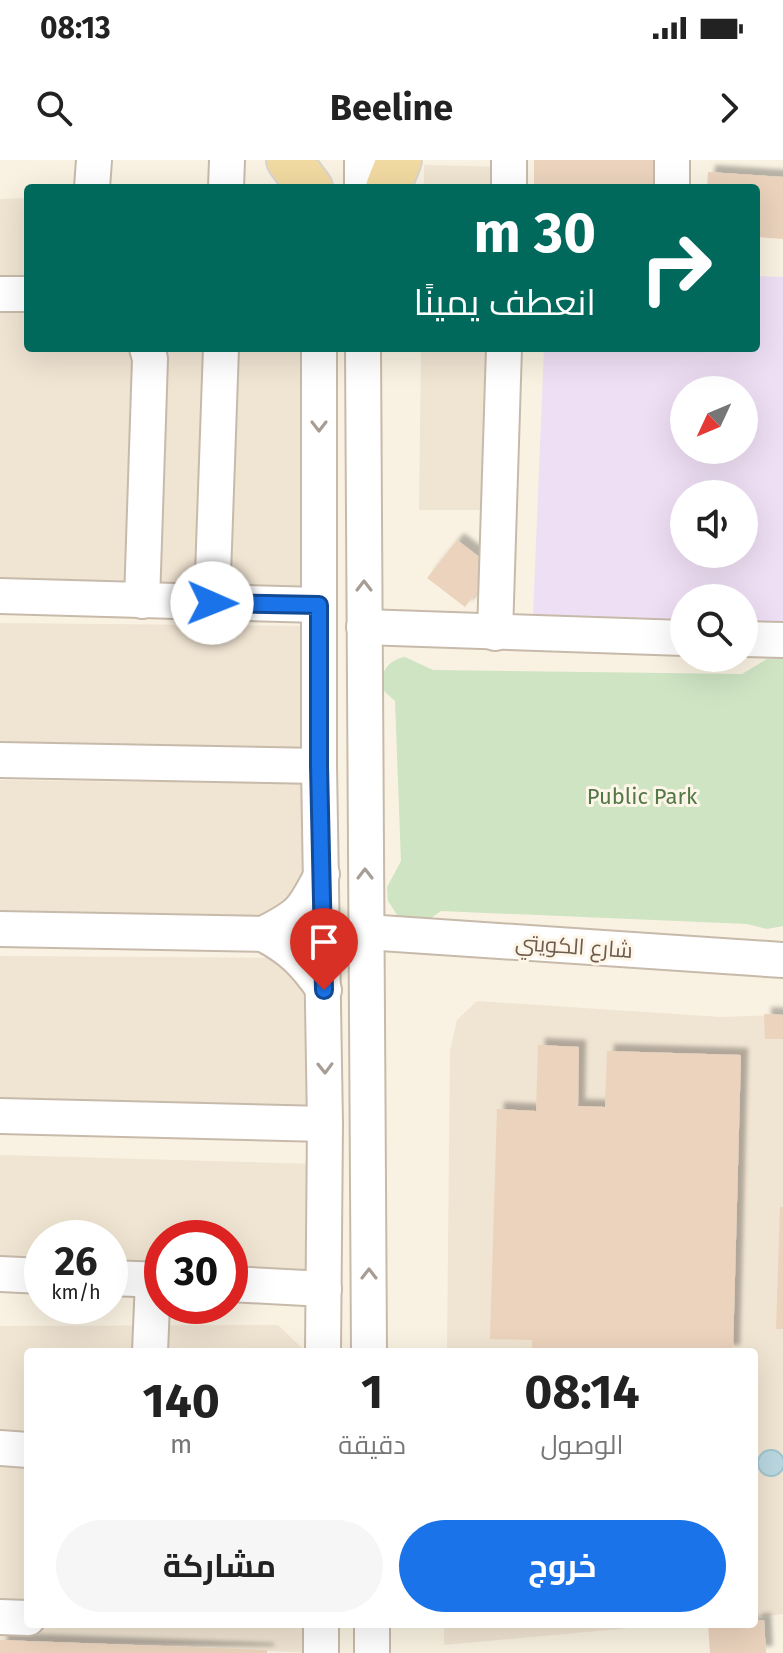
<!DOCTYPE html>
<html lang="ar">
<head>
<meta charset="utf-8">
<style>
  body { margin:0; font-family:"Fira Sans",Cairo,sans-serif; background:#f6f6f6; color:#222; direction:rtl; height:100vh; display:flex; flex-direction:column; font-size:30px; white-space:nowrap }
  * { box-sizing:border-box; margin:0 }
  p { font-size:26px; color:#767676 }
  .icon { flex:none; width:44px; height:44px; fill:none; stroke:currentColor; stroke-width:2; stroke-linecap:round; stroke-linejoin:round }
  .map { position:relative; flex:1; overflow:hidden; direction:ltr }
  .side { position:absolute; left:24px; top:1188px; width:734px; height:280px; display:flex; flex-direction:column; background:#fff; border-radius:8px; box-shadow:0 8px 32px #0002; direction:rtl }
  .side>* { flex:none }
  .hud { position:absolute; left:24px; top:24px; width:736px; height:168px; border-radius:8px; box-shadow:0 8px 32px #0002; direction:rtl; background:#00695c; color:#fff; overflow:hidden }
  .needle { width:52px; rotate:226deg }
  .controls { position:absolute; left:670px; top:216px; display:grid; gap:16px }
  .controls a { display:grid; place-items:center; width:88px; height:88px; border-radius:50%; background:#fff; box-shadow:0 8px 32px #0002; font-size:40px }
  .speed { position:absolute; left:24px; top:1060px; display:flex; gap:16px; font-size:40px; font-weight:700; text-align:center }
  .speed>* { display:grid; place-content:center; width:104px; height:104px; border-radius:50%; background:#fff; box-shadow:0 8px 32px #0002; line-height:1 }
  .speed small { font-size:20px; font-weight:400 }
  .speed .limit { border:12px solid #d22; background:#fff; color:#111 }
  .pin { position:absolute; display:grid; place-items:center; width:68px; height:68px; color:#fff; margin:-82px -34px; border-radius:50% 50% 50% 0; rotate:-45deg; box-shadow:0 0 8px #0007 }
  .pin .icon { rotate:45deg }
  .me { position:absolute; width:88px; margin:-44px; rotate:91deg; stroke-linejoin:round; filter:drop-shadow(0 0 6px #0008) }
  .turn { display:flex; align-items:center; gap:28px; height:168px; padding:0 32px; font-size:36px }
  .turn .icon { width:104px; height:104px; stroke-width:2.5 }
  .turn b { display:block; font-size:56px; line-height:68px }
  .eta { display:flex; justify-content:space-evenly; align-items:center; height:136px; text-align:center }
  .eta b { font-size:48px; font-weight:700; line-height:56px }
  .action { display:flex; gap:16px; margin-top:auto; padding:16px 32px }
  .action a { flex:1; height:92px; border-radius:48px; background:#1a73e8; color:#fff; font-size:32px; font-weight:700; line-height:92px; text-align:center }
  .action a+a { background:#f6f6f6; color:#222 }
  .status { display:flex; justify-content:space-between; align-items:center; height:56px; padding:0 40px; background:#fff; direction:ltr }
  .status svg { height:22px; fill:currentColor }
  header { display:flex; justify-content:space-between; align-items:center; height:104px; padding:0 32px; background:#fff; font-size:36px; font-weight:700 }
  .map>svg:first-child { display:block }
  .residential { fill:#f0e4d2 }
  .education { fill:#efdff5; fill-rule:evenodd }
  .green { fill:#cee4c3 }
  .water { fill:#bad7e0; stroke:#a1c5d0; stroke-width:2 }
  .building { fill:#ebd3bd; filter:url(#shadow) }
  .lines { fill:none; stroke-linecap:round; stroke-linejoin:round }
  .minor-casing { stroke:#c8baab; stroke-width:38 }
  .major-casing { stroke:#d9d4d0; stroke-width:48 }
  .minor { stroke:#fff; stroke-width:34 }
  .major { stroke:#f1daa1; stroke-width:44 }
  .oneway { stroke:#a89d94 }
  .route-casing { stroke:#114b97; stroke-width:20 }
  .route { stroke:#1a73e8; stroke-width:14 }
  .labels { text-anchor:middle; stroke-width:6; stroke-linejoin:round; paint-order:stroke }
  .park-label { font-size:22px; fill:#537848; stroke:#fdf6e8 }
  .street-label { font-size:22px; fill:#6e5b4c; stroke:#fdf6e8 }
</style>
</head>
<body>
<div class="status"><b>08:13</b><svg viewBox="0 0 49 12"><path d="M0 12V9h3v3zM5 12V6h3v6zM10 12V3h3v9zM15 12V0h3v12zM26 1h20v11H26zM47 4h2v5h-2z"/></svg></div>
<header><svg class="icon" aria-label="forward" viewBox="0 0 24 24"><path d="M9 5l7 7-7 7"/></svg>Beeline<svg class="icon" aria-label="search" viewBox="0 0 24 24"><circle cx="10" cy="10" r="6"/><path d="M15 15l6 6"/></svg></header>
<div class="map">
<svg width="783" height="1493" viewBox="0 0 783 1493">
  <defs>
    <filter id="shadow"><feDropShadow dx="7" dy="-7" stdDeviation="2" flood-color="#0004"/></filter>
  </defs>
  <rect width="100%" height="100%" fill="#f9f2e2"/>
  <!-- residential -->
  <g class="residential">
    <polygon points="424,5 509,7 509,28 424,28"/>
    <polygon points="28,38 28,188 312,188 317,440 0,434 0,39"/>
    <polygon points="421,188 508,188 507,350 419,350"/>
    <polygon points="0,463 315,466 314,613 0,609"/>
    <polygon points="0,620 150,622 304,620 302,741 280,755 149,759 0,754"/>
    <polygon points="0,796 275,798 317,832 318,958 0,950"/>
    <polygon points="477,841 721,857 783,855 783,1454 754,1457 754,1192 447,1192 450,891 457,860"/>
    <polygon points="0,995 318,1004 315,1135 230,1132 230,1078 162,1078 162,1131 110,1129 110,1078 42,1078 42,1127 0,1126"/>
    <polygon points="278,1165 306,1192 28,1192 28,1464 320,1464 320,1493 0,1480 0,1166"/>
    <polygon points="444,1464 674,1464 444,1485"/>
  </g>
  <!-- education -->
  <path class="education" d="M756,116l27,1v345l-39,-1v-23h-60v21l-151,-4 11,-267h212zM684,230h60v60h-60zM684,334h60v60h-60z"/>
  <!-- green -->
  <path class="green" d="M405,497l28,13 309,4 25,-15 16,-1v268l-16,3 -20,-5 -306,-13 -17,12 -25,-5 -11,-17 -1,-14 14,-26 -6,-160c-2,-2 -8,-7 -10,-9 -9,-17 4,-33 20,-35z"/>
  <!-- water -->
  <circle class="water" cx="771" cy="1303" r="13"/>
  <!-- building -->
  <g class="building">
    <rect x="534" y="0" width="127" height="28"/>
    <polygon points="708,12 783,17 783,79 756,77 756,28 707,28"/>
    <polygon points="457,380 495,409 465,447 427,418"/>
    <polygon points="764,854 783,855 783,879 765,879"/>
    <polygon points="538,885 579,887 578,946 605,947 607,891 741,895 733,1192 532,1192 532,1180 490,1179 497,949 536,951"/>
    <polygon points="780,1047 783,1047 783,1169 776,1169"/>
    <polygon points="764,1460 766,1493 710,1493 708,1464 754,1464 754,1461"/>
    <polygon points="0,1480 267,1490 267,1493 0,1493"/>
  </g>
  <g class="lines">
    <!-- minor casing -->
    <g class="minor-casing">
      <g id="minor">
        <polyline points="92,28 94,0"/>
        <polyline points="226,28 227,0"/>
        <polyline points="362,28 362,0"/>
        <polyline points="509,28 509,0"/>
        <polyline points="672,28 672,0"/>
        <polyline points="0,134 28,134"/>
        <polyline points="319,188 319,606 325,964 323,1192"/>
        <polyline points="363,188 369,1192"/>
        <polyline points="0,436 319,445"/>
        <polyline points="142,441 150,199 147,188"/>
        <polyline points="212,443 221,188"/>
        <polyline points="364,467 684,478"/>
        <polyline points="495,473 504,188"/>
        <polyline points="744,479 783,480"/>
        <polyline points="0,600 319,606"/>
        <path d="M0,769l263,5c29,15 42,29 61,56"/>
        <polyline points="366,772 783,800"/>
        <path d="M263,774c38,-19 40,-23 59,-60"/>
        <polyline points="0,956 325,964"/>
        <polyline points="0,1114 42,1116"/>
        <polyline points="110,1118 162,1120"/>
        <polyline points="230,1124 324,1129"/>
        <polyline points="150,1192 153,1120"/>
        <polyline points="0,1288 28,1290"/>
        <polyline points="0,1457 28,1458"/>
        <polyline points="372,1464 372,1493"/>
        <polyline points="321,1493 321,1464"/>
      </g>
    </g>
    <!-- major casing -->
    <g class="major-casing">
      <g id="major">
        <polyline points="289,0 310,28"/>
        <polyline points="388,28 399,0"/>
      </g>
    </g>
    <!-- minor -->
    <use href="#minor" class="minor"/>
    <!-- major -->
    <use href="#major" class="major"/>
  </g>
  <!-- one-way arrows -->
  <defs><path id="oneway-chevron" d="M-2-3.5L2.5 0L-2 3.5" fill="none" stroke-width="1.6" stroke-linecap="round" stroke-linejoin="round" transform="scale(2)"/></defs>
  <g class="oneway">
    <use href="#oneway-chevron" transform="translate(319 266) rotate(90)"/>
    <use href="#oneway-chevron" transform="translate(364 426) rotate(-90)"/>
    <use href="#oneway-chevron" transform="translate(365 714) rotate(-90)"/>
    <use href="#oneway-chevron" transform="translate(325 908) rotate(89)"/>
    <use href="#oneway-chevron" transform="translate(369 1114) rotate(-90)"/>
  </g>
  <g class="lines">
    <!-- route casing -->
    <g class="route-casing">
      <polyline id="route" points="212,443 319,445 319,606 324,830"/>
    </g>
    <!-- route -->
    <use href="#route" class="route"/>
  </g>
  <g class="labels">
    <!-- park labels -->
    <g class="park-label">
      <text x="642" y="644">Public Park</text>
    </g>
    <!-- street labels -->
    <g class="street-label">
      <text transform="translate(574 786) rotate(4)" y="8">شارع الكويتي</text>
    </g>
  </g>
</svg>
<div class="controls">
<a><svg class="needle" viewBox="-14 -14 28 28"><path d="M0-13l5 13h-10z" fill="#e53935"/><path d="M0 13l5-13h-10z" fill="#767676"/></svg></a>
<a><svg class="icon" aria-label="sound" viewBox="0 0 24 24"><path d="M4 9h4l5-4v14l-5-4H4zM17 9q2 3 0 6"/></svg></a>
<a><svg class="icon" aria-label="search" viewBox="0 0 24 24"><circle cx="10" cy="10" r="6"/><path d="M15 15l6 6"/></svg></a>
</div>
<div class="speed"><div>26<small>km/h</small></div><div class="limit">30</div></div>
<div class="pin" style="left:324px;top:830px;background:#d93025"><svg class="icon" aria-label="arrive" viewBox="0 0 24 24"><path d="M6 21V4h12l-3 4 3 4H6"/></svg></div>
<svg class="me" style="left:212px;top:443px" viewBox="-20 -20 40 40"><circle r="19" fill="#fff"/><path d="M0-13L10 11 0 6-10 11z" fill="#1a73e8"/></svg>
<div class="hud">
<div class="turn"><svg class="icon" aria-label="right" viewBox="0 0 24 24"><path d="M7 20v-9h11M14 6l5 5-5 5"/></svg><div><b>30 m</b>انعطف يمينًا</div></div>
</div>
<section class="side">
<div class="eta">
<div><b>08:14</b><p>الوصول</p></div>
<div><b>1</b><p>دقيقة</p></div>
<div><b>140</b><p>m</p></div>
</div>
<div class="action"><a>خروج</a><a>مشاركة</a></div>
</section>
</div>
</body>
</html>
